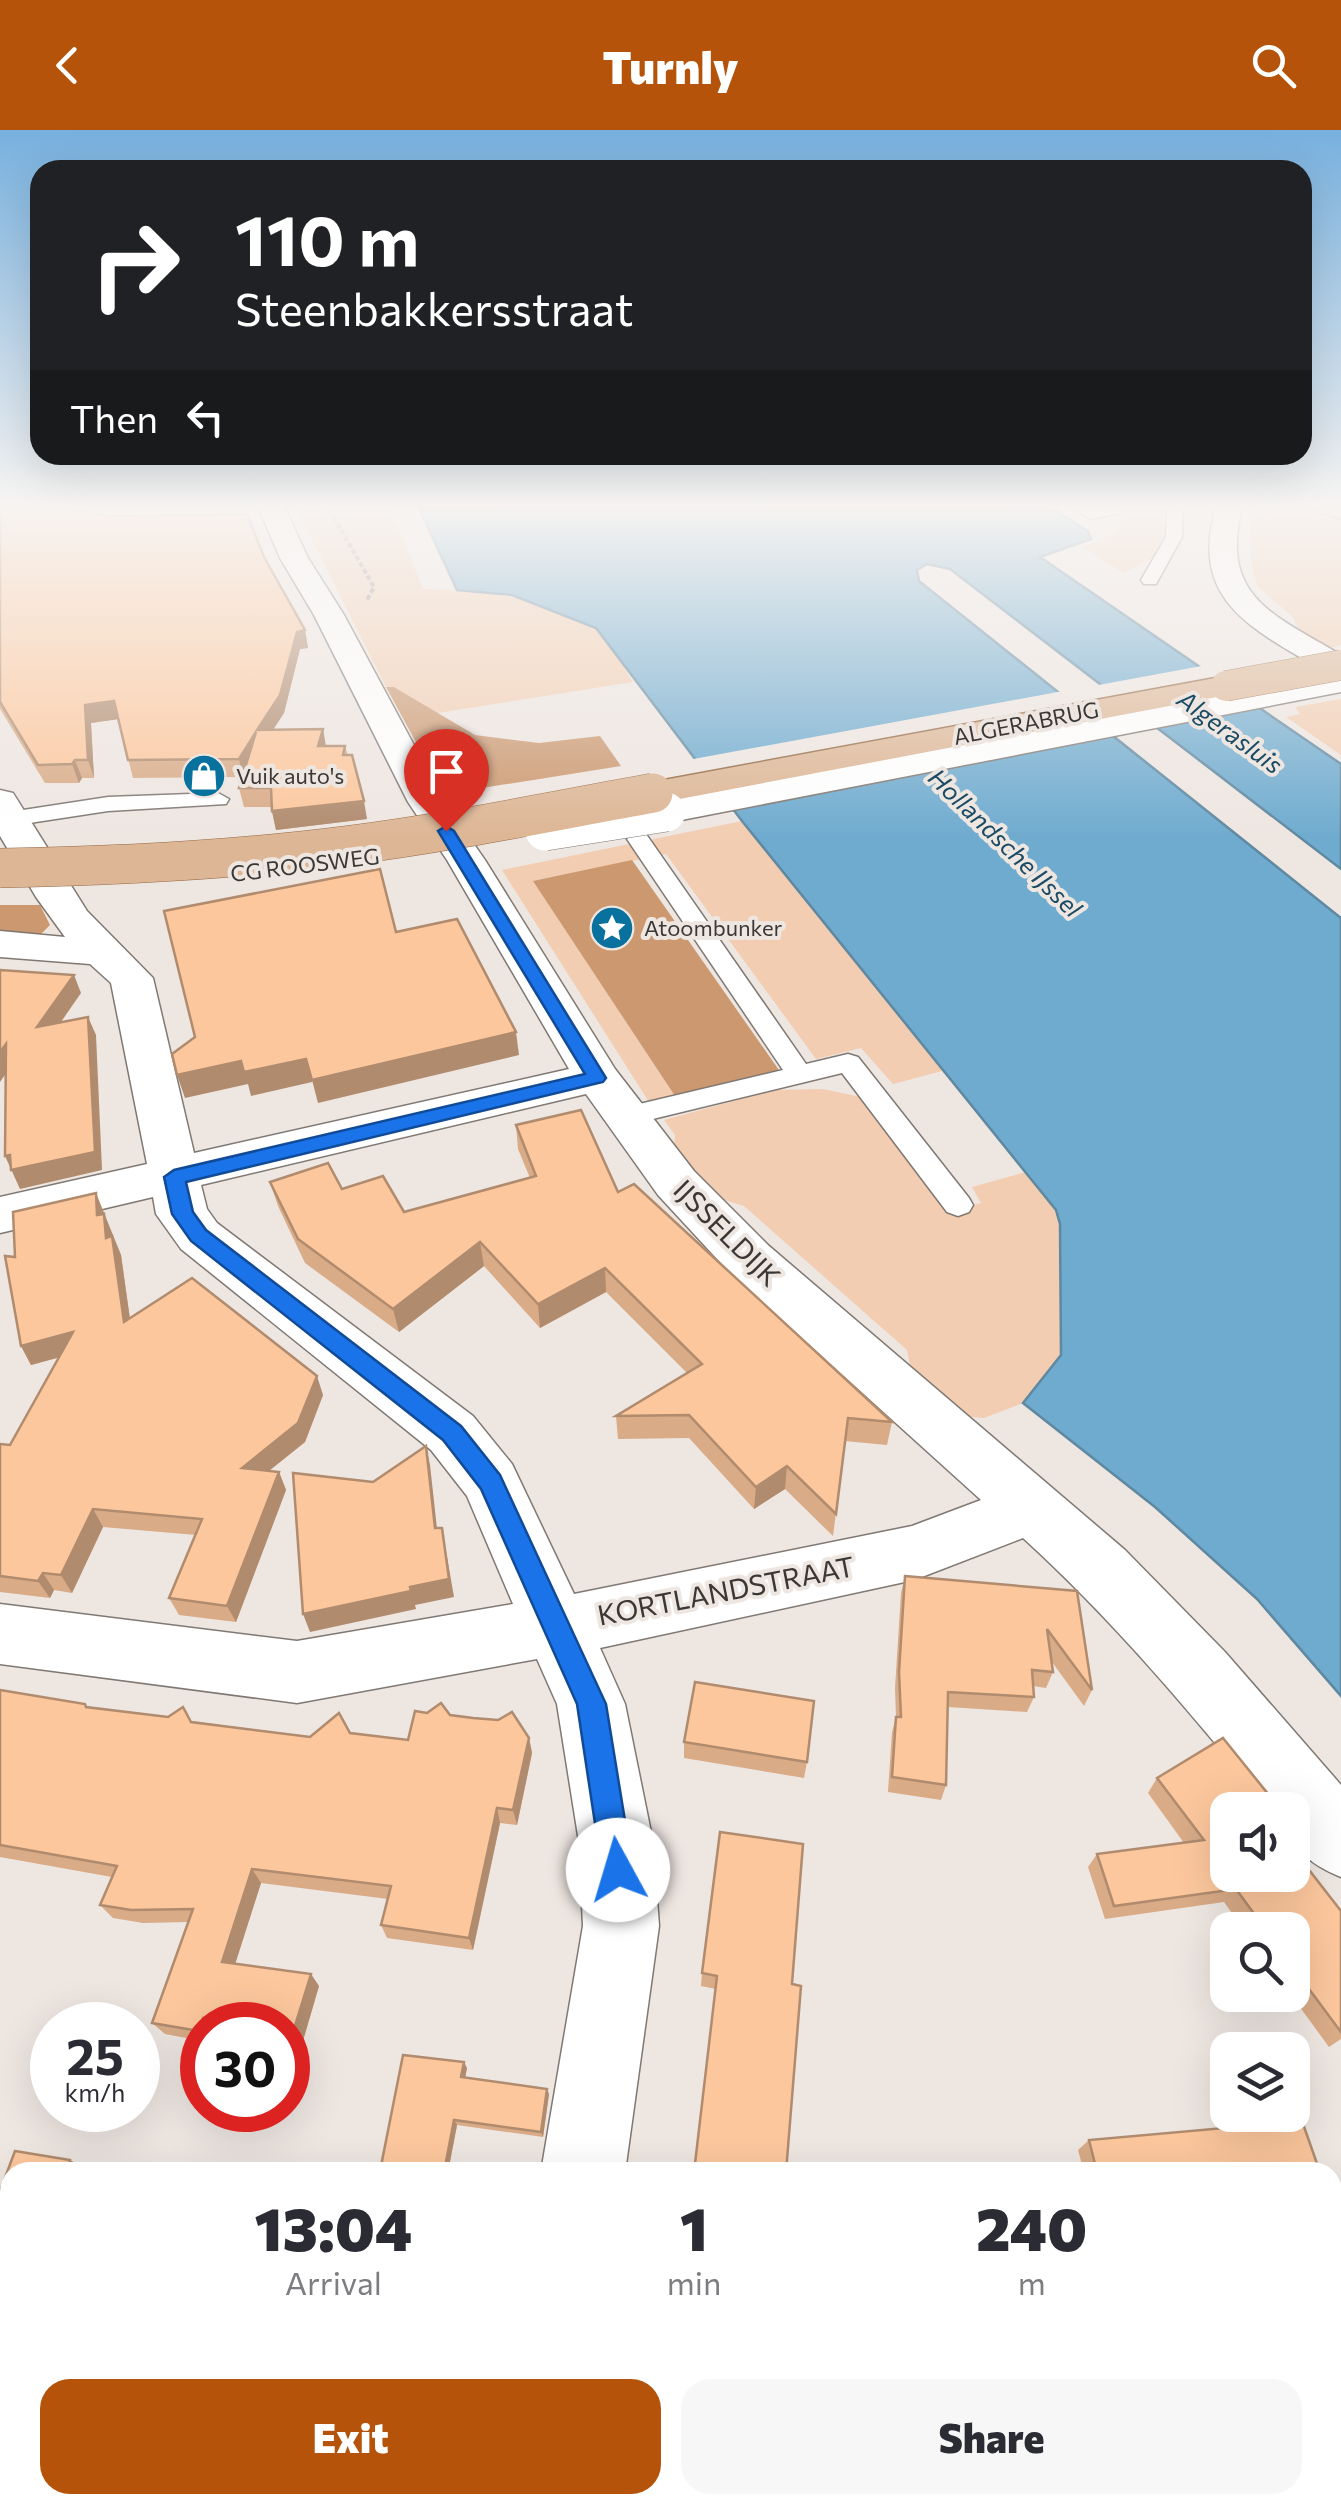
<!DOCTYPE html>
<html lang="en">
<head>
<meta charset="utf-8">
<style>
  body { margin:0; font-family:Commissioner,sans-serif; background:#f7f7f7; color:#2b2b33; height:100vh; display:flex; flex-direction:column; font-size:38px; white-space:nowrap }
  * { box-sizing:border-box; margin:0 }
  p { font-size:32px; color:#7c7c81 }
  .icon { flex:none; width:55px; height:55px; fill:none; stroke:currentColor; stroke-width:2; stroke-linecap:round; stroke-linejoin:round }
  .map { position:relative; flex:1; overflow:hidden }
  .details { position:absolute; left:0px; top:2032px; width:1342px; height:352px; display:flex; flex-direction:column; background:#fff; border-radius:30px 30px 0 0; box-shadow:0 10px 40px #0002 }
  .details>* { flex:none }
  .hud { position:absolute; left:30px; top:30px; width:1282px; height:305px; border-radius:30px; box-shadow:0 10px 40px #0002; background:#202124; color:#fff; overflow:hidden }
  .tools { position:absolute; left:1210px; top:1662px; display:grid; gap:20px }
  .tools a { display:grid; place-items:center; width:100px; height:100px; border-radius:20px; background:#fff; box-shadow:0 10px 40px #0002; font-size:50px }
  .speed { position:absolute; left:30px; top:1872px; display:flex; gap:20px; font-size:50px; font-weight:700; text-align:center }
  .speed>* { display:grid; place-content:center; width:130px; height:130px; border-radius:50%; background:#fff; box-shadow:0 10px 40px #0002; line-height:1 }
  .speed small { font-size:25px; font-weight:400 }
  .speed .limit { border:15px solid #d22; background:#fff; color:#111 }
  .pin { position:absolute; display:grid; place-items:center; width:85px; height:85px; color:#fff; margin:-102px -42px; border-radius:50% 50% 50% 0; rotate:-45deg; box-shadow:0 0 10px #0007 }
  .pin .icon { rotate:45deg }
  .me { position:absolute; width:110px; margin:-55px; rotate:354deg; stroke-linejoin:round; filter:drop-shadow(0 0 8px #0008) }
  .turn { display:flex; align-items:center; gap:35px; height:210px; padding:0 40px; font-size:45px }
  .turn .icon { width:130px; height:130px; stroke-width:2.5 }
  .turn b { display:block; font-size:70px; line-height:85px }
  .then { display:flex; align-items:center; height:95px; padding:0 40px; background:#0003; gap:20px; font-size:38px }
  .eta { display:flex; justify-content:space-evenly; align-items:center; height:170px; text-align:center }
  .eta b { font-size:60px; font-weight:800; line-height:70px }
  .action { display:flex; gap:20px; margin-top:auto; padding:20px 40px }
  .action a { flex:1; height:115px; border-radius:30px; background:#b45309; color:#fff; font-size:40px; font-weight:800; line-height:115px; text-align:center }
  .action a+a { background:#f7f7f7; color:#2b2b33 }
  header { display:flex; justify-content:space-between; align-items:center; height:130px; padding:0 40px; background:#b45309; color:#fff; font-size:45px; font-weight:800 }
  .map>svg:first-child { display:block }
  .green { fill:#f2cdb1 }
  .forest { fill:#cb9870 }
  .water { fill:#6fabcf; stroke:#5f88a1; stroke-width:2.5 }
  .pier { fill:#eee6e1 }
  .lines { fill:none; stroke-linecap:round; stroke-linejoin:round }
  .service-casing { stroke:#7f7873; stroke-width:3 }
  .minor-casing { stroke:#7f7873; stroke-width:3 }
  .tertiary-casing { stroke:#7f7873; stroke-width:3 }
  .primary-casing { stroke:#956a45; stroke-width:3 }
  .path { stroke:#97918e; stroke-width:4; stroke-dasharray:5 2.5; stroke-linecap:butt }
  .service { fill:#fff; fill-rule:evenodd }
  .minor { fill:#fff; fill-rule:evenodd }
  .tertiary { fill:#fff; fill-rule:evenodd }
  .primary { fill:#ddb695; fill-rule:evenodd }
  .tertiary-bridge-casing { stroke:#7f7873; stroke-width:40; stroke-linecap:butt }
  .primary-bridge-far1-casing { stroke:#956a45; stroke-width:31; stroke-linecap:butt }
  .primary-bridge-casing { stroke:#956a45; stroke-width:40; stroke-linecap:butt }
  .tertiary-bridge { stroke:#fff; stroke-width:39 }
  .primary-bridge-far1 { stroke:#ddb695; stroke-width:30 }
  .primary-bridge { stroke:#ddb695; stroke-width:39 }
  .wall { fill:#d9ab87 }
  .shaded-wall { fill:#b08b6e }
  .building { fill:#fcc79d; stroke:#b08b6e; stroke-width:2.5 }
  .route { fill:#1a73e8; stroke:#114b97; stroke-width:2.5 }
  .labels { text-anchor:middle; stroke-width:8; stroke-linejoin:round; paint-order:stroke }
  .far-street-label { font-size:22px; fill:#3a3735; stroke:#eee6e1 }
  .far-poi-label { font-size:22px; fill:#3a3735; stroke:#eee6e1; text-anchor:start }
  .far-water-label { font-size:25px; font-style:italic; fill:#1a4a64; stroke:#eee6e1 }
  .street-label { font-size:28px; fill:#3a3735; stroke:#eee6e1 }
</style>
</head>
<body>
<header><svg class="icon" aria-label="back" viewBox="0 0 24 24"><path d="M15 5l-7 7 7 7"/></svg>Turnly<svg class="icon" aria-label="search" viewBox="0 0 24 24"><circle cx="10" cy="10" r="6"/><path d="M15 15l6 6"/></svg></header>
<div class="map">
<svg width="1341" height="2383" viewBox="0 0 1341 2383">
  <rect width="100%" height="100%" fill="#eee6e1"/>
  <!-- green -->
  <g class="green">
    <path d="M294,374h95l34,85c45,1 141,8 174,41 14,14 25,35 36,52l-195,31 -44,-26h-8z"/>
    <polygon points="1124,374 1163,374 1165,402 1156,427 1123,443 1083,417 1117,403"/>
    <polygon points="1269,374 1309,374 1341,383 1341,515 1326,519 1299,502 1293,487 1258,457 1252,439 1250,384"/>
    <polygon points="1341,569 1341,625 1286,587 1300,584 1295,577"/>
    <polygon points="742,691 946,940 893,954 861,918 816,929 666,724 534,751 675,966 649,972 502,740"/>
    <polygon points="823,959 861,967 947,1083 981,1073 972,1057 1026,1042 1056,1080 1060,1094 1061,1225 1023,1273 984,1288 962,1286 911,1240 907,1220 744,1076 721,1069 674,1019 675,1005 664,990 774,960"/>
  </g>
  <!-- forest -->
  <g class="forest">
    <polygon points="386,557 394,557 475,605 539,613 600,606 621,636 444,664"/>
    <polygon points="632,730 781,943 675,966 533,751"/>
    <polygon points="0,775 40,775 50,795 36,809 0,810"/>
  </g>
  <!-- water -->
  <polygon class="water" points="417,374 1045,374 1088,401 1091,409 1040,427 1341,634 1341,739 950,439 927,434 917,440 919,451 1341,788 1341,1566 1257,1469 1155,1377 1023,1273 1061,1225 1060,1094 1056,1080 742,691 596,498 512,465 457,460"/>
  <!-- pier -->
  <g class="pier">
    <polygon points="1207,535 1265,575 1149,598 1093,556"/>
    <polygon points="1063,561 1118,604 727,681 688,630"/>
  </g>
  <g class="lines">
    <!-- service casing -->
    <g class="service-casing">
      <g id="service">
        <polygon points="1067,374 1086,374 1094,379 1126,374 1120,383 1091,389"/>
        <polygon points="1167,374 1183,374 1182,407 1156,454 1144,454 1141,450 1166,407"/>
        <polygon points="218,663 229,669 226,674 108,681 10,696 0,690 2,684 10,682 108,667"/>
        <polygon points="638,702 646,704 806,934 848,924 858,927 969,1068 973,1075 969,1082 958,1086 947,1082 842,943 624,996 614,994 610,987 614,980 783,940 627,709"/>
      </g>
    </g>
    <!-- minor casing -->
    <g class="minor-casing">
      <g id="minor">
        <path d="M257,374h26l25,54 36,57 100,186 41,59 130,209 79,102 75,75 356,304 100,102 116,133v92c-36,-15 -49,-28 -49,-67h-22c-78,-96 -156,-189 -247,-272l-109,42 -314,68 25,56 28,138 6,84 -34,246h-84l42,-246 -4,-84 -22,-138 -20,-45 -240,44 -297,-39v-60l297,37 216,-37 -46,-108 -36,-46 -250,-201 -25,-35 -3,-17 -153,36v-36l147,-33 -36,-181 -21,-19 -90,-7v-26l65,6 -29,-40 -36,-61v-46l13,3 74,118 66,67 41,175 375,-84 -122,-209 -39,-58 -94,-187 -34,-57zM586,964l72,101 73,79 250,226 -69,26 -338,68 -62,-130 -39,-48 -256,-193 -10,-14 -6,-24z"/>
        <polygon points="480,2375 576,2375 575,2383 479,2383"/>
      </g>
    </g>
    <!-- tertiary casing -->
    <g class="tertiary-casing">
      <path id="tertiary" d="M1217,374h26c-25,92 29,110 98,151v37l-675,131 -13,-3 -6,-8 6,-8 13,-3 663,-127c-73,-44 -143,-70 -112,-170z"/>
    </g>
    <!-- primary casing -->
    <g class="primary-casing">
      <g id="primary">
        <polygon points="1307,374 1341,374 1341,389 1311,380"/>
        <polygon points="1226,546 1238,549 1242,556 1238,563 653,674 640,671 635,663 640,655 653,652"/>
      </g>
    </g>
    <!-- path -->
    <polyline class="path" points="326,374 374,457 367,470"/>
    <!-- service -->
    <use href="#service" class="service"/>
    <!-- minor -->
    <use href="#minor" class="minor"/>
    <!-- tertiary -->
    <use href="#tertiary" class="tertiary"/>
    <!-- primary -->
    <use href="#primary" class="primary"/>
    <!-- tertiary-bridge casing -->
    <g class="tertiary-bridge-casing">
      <polyline id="tertiary-bridge" points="545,701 666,682"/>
    </g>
    <!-- primary-bridge-far1 casing -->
    <g class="primary-bridge-far1-casing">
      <polyline id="primary-bridge-far1" points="1226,556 1341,535"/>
    </g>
    <!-- primary-bridge casing -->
    <g class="primary-bridge-casing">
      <path id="primary-bridge" d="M0,738c117,-2 235,-8 351,-23 101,-13 202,-34 302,-52"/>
    </g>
    <!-- tertiary-bridge -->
    <use href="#tertiary-bridge" class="tertiary-bridge"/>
    <!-- primary-bridge-far1 -->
    <use href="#primary-bridge-far1" class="primary-bridge-far1"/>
    <!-- primary-bridge -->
    <use href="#primary-bridge" class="primary-bridge"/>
  </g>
  <!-- wall -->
  <g class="wall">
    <polygon points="0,374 264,427 305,500 308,518 300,519 284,583 273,600 323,599 326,616 345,616 367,689 276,700 271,677 244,677 239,658 243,647 133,648 118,589 91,593 94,648 82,648 79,653 45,653 0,579"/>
    <polygon points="84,374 244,374 245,376 118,378"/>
    <polygon points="516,995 618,1062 892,1292 887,1315 845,1311 833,1406 785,1359 754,1379 689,1308 618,1309 616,1286 687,1243 606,1162 540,1198 484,1136 399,1202 305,1133 278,1076 270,1052 342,1059 404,1082 530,1048 518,1019"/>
    <polygon points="105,1082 105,1087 121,1125 130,1189 323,1265 305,1312 269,1341 279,1342 286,1360 236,1492 179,1485 169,1468 196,1405 103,1397 72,1463 54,1460 50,1468 0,1462 0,1314 10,1315 59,1227 31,1235 21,1216 15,1127"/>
    <polygon points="905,1446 1077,1461 1092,1560 1084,1576 1052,1532 1053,1542 1046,1558 1033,1556 1034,1567 1027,1582 948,1577 946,1655 941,1670 888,1662 892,1602 896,1587 895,1558 901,1463"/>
    <polygon points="0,1560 88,1577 310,1607 350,1603 408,1610 450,1585 529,1608 532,1623 517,1695 500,1693 473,1820 387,1808 381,1795 388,1769 261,1753 235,1833 319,1856 302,1914 288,1911 288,1895 202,1895 202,1911 165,1904 152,1893 188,1792 143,1793 113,1788 100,1775 112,1747 0,1727"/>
    <polygon points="684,1612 807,1632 804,1648 684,1628"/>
    <polygon points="1157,1648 1228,1680 1341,1781 1341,1909 1329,1917 1291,1865 1292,1865 1292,1800 1244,1800 1224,1772 1105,1789 1088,1737 1097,1724 1184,1713 1148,1663"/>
    <polygon points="803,1714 716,1859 701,1856 702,1843"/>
    <polygon points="467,1938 465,1948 549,1964 543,2007 457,1995 448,2042 401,2042 385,2041 381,2036"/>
    <polygon points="1089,2010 1320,2042 1084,2042 1078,2020"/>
    <polygon points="1146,2375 1298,2375 1300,2383 1148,2383"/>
  </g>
  <!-- shaded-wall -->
  <g class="shaded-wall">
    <polygon points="305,500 308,518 300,519 284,583 261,618 257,600 297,502"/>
    <polygon points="114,571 119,589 91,593 94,648 88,630 85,575"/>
    <polygon points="323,599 326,618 318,616"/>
    <polygon points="256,602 243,647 239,629"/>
    <polygon points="75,630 82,648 79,653 72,634"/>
    <polygon points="364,671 367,689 276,700 272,681"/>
    <polygon points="74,845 81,863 45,915 37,897"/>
    <polygon points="88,887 96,905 102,1040 20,1059 5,1026"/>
    <polygon points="516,902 519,925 318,973 312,950"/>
    <polygon points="6,914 14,932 0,952 0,922"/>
    <polygon points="306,929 312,952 251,966 248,954 185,968 177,945 241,931"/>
    <polygon points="96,1063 121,1125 133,1211 124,1192 106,1108 97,1085"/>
    <polygon points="480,1112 484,1136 399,1202 393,1179"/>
    <polygon points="605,1138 606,1162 540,1198 538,1174"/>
    <polygon points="73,1202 83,1221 31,1235 21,1216"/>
    <polygon points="317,1246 323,1265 305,1312 250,1356 242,1338"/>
    <polygon points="426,1316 430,1335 439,1417 435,1398"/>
    <polygon points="787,1336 785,1359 754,1379 756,1357"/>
    <polygon points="279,1342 286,1360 236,1492 227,1476"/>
    <polygon points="93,1379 103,1397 72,1463 61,1445"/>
    <polygon points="442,1398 454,1467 415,1475 416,1479 310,1502 303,1484 410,1457"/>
    <polygon points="43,1443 54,1460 50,1468 38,1451"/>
    <polygon points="529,1608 532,1623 517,1695 513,1680"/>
    <polygon points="497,1678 500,1693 473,1820 469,1808"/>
    <polygon points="252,1739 261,1753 232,1844 222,1832"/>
    <polygon points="311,1844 319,1856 302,1914 293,1902"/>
    <polygon points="203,1888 210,1895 202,1895 202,1905 199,1901"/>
    <polygon points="464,1932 467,1938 464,1953 461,1947"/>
    <polygon points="547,1959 549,1964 543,2007 541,2002"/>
    <polygon points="454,1990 457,1995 448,2042 444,2042"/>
    <polygon points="70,2030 83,2037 82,2042 68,2042"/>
    <polygon points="204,2375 211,2375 210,2380 203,2380"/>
  </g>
  <!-- building -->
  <g class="building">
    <polygon points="0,374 12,374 113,386 247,384 264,427 305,500 297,502 280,565 257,600 323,599 318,616 345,616 343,625 352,625 364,671 272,681 271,658 239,658 256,602 239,629 128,630 114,571 85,575 88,630 75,630 72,634 38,635 0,572"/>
    <polygon points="380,739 396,802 457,789 516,902 312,950 306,929 244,942 241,931 177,945 172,924 195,907 164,781"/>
    <polygon points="0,840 74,845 37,897 88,887 95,1022 11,1040 10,1025 5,1026 6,914 0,922"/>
    <polygon points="581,980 618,1062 634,1054 892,1292 848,1288 836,1384 787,1336 756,1357 689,1285 616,1286 702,1234 605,1138 538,1174 480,1112 393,1179 298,1109 270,1052 328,1033 342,1059 383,1046 404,1082 536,1046 516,995"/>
    <polygon points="96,1063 97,1085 104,1084 106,1108 112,1106 124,1192 192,1148 317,1246 298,1293 242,1338 279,1342 227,1476 169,1468 202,1389 93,1379 61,1445 43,1443 38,1451 0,1446 0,1314 10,1315 73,1202 21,1216 5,1126 15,1127 13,1082"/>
    <polygon points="426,1316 435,1398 442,1398 449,1449 410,1457 411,1461 303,1484 293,1343 373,1352"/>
    <polygon points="905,1446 1077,1461 1092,1560 1047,1499 1053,1542 1032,1540 1034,1567 948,1562 946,1655 892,1647 896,1587 901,1587 899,1542"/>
    <polygon points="695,1552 814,1571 807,1632 684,1612"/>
    <polygon points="0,1560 85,1574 86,1577 168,1587 183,1577 191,1592 310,1607 339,1583 350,1603 408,1610 415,1581 427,1583 441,1573 450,1585 473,1588 498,1590 512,1582 529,1608 513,1680 497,1678 469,1808 381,1795 391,1756 252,1739 222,1832 311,1844 293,1902 288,1902 288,1895 247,1895 203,1888 199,1901 152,1893 193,1779 131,1780 100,1775 117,1736 0,1715"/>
    <polygon points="1223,1608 1281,1680 1228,1680 1228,1745 1292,1745 1292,1718 1341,1781 1341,1902 1292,1836 1292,1800 1266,1800 1236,1759 1114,1776 1097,1724 1204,1710 1157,1648"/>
    <polygon points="720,1702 803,1714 792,1854 801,1856 786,2042 694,2042 717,1846 702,1843"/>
    <polygon points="403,1925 464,1932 461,1947 547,1959 541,2002 454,1990 444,2042 381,2036"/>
    <polygon points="1302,1991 1320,2042 1097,2042 1089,2010"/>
    <polygon points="15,2021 70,2030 68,2042 10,2042 10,2067 0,2066 0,2061"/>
    <polygon points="1332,2080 1341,2105 1341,2134 1332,2135"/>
    <polygon points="10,2120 10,2190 0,2188 0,2147"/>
    <polygon points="173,2375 204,2375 203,2380"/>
    <polygon points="291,2375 467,2375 466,2383 289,2383"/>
    <polygon points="656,2375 760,2375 760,2383 655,2383"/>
    <polygon points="1161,2375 1298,2375 1300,2383 1162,2383"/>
  </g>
  <!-- sky -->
  <linearGradient id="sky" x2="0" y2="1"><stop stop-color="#77b0de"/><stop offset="0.53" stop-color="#f7f4f2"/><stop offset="1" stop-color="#f7f4f2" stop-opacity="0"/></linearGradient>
  <rect width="1341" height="708" fill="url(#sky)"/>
  <!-- route -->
  <polygon class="route" points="446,696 454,701 606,948 603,952 186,1052 193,1082 206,1100 461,1296 500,1345 606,1574 633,1740 629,1751 618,1756 607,1751 602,1740 577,1574 481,1359 443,1310 191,1111 172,1084 164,1047 174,1040 585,944 438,701"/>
  <!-- icons -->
  <defs>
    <g id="shop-disc" transform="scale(2.25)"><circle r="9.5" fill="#09719d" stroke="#eee6e1"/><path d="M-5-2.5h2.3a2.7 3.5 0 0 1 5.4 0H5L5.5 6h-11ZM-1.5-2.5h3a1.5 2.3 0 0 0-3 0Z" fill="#fff"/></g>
    <g id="sight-disc" transform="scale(2.25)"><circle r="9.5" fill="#09719d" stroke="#eee6e1"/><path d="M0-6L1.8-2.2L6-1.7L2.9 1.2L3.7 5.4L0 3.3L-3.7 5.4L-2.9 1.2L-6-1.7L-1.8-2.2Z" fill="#fff"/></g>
  </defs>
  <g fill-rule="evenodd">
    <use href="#shop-disc" x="204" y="646"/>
    <use href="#sight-disc" x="612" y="798"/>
  </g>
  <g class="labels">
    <!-- far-street labels -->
    <g class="far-street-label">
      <text transform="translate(1026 593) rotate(-11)" y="8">ALGERABRUG</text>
      <text transform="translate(305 735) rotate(-7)" y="8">CG ROOSWEG</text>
    </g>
    <!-- far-poi labels -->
    <g class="far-poi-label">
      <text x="236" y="654">Vuik auto's</text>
      <text x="644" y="806">Atoombunker</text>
    </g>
    <!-- far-water labels -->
    <g class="far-water-label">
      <text transform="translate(1230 602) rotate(36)" y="9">Algerasluis</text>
      <text transform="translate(1005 713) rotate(44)" y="9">Hollandsche IJssel</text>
    </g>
    <!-- street labels -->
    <g class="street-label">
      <text transform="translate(727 1103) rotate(45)" y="10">IJSSELDIJK</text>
      <text transform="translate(726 1461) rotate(-11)" y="10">KORTLANDSTRAAT</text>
    </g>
  </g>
</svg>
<div class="tools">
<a><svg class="icon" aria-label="sound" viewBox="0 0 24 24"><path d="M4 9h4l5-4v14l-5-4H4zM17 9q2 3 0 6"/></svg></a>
<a><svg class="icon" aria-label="search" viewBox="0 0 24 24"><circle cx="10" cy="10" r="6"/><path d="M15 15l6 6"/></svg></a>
<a><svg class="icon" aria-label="layers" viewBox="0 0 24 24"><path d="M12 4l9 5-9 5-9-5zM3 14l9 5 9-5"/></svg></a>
</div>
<div class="speed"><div>25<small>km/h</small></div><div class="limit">30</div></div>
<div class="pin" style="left:446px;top:701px;background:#d93025"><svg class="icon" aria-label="arrive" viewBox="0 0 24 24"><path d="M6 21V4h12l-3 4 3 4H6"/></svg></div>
<svg class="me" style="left:618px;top:1740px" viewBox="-20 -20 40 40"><circle r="19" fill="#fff"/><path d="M0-13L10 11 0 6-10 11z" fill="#1a73e8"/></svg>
<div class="hud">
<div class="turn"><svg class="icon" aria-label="right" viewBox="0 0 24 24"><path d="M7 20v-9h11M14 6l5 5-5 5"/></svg><div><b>110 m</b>Steenbakkersstraat</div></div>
<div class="then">Then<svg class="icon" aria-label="left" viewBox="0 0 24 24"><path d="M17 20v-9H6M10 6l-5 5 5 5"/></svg></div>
</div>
<section class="details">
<div class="eta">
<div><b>13:04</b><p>Arrival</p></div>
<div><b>1</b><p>min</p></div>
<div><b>240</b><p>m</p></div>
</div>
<div class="action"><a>Exit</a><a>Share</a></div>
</section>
</div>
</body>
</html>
